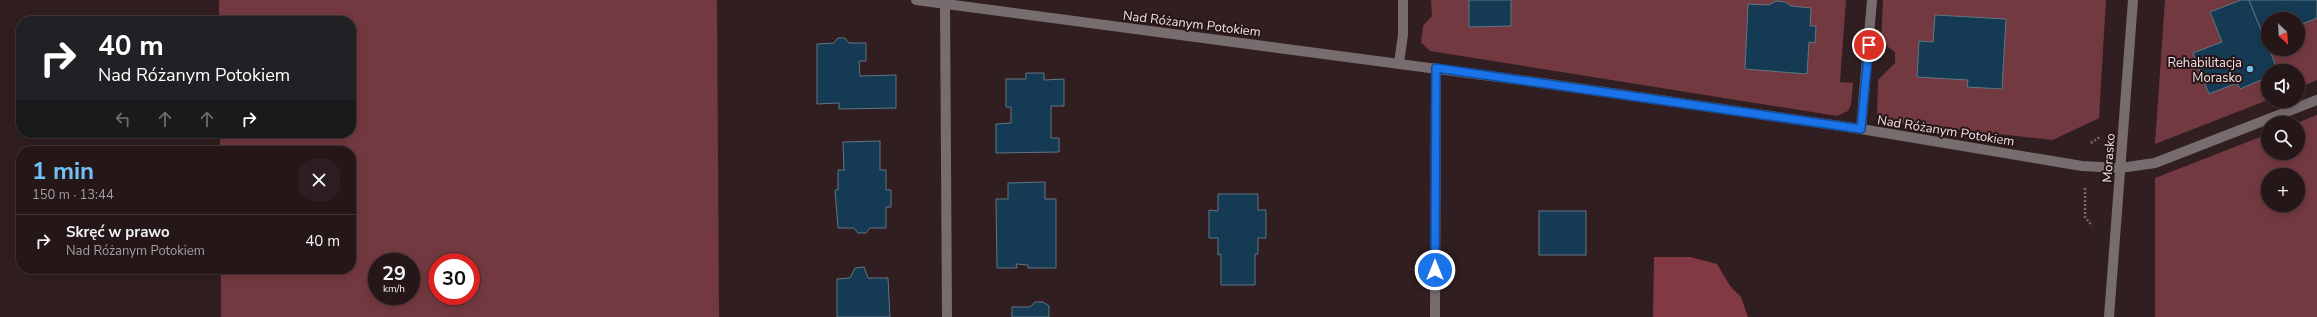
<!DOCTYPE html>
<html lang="pl">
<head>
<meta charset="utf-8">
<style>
  body { margin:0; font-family:"Nunito Sans",sans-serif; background:#2d1f21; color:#f1f3f6; height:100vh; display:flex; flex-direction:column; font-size:15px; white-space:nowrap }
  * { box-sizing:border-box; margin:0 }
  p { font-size:13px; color:#a39fa2 }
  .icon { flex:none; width:22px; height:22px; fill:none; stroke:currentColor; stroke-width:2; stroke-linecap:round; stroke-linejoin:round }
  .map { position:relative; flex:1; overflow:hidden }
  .details { position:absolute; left:16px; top:146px; width:340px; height:128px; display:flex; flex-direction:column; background:#251618; border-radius:16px; box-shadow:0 2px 10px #0003,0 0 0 1px #423537 }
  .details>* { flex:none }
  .guide { position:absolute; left:16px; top:16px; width:340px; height:122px; border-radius:16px; box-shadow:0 2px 10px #0003,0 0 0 1px #423537; background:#202124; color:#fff; overflow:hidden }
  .needle { width:26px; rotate:155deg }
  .buttons { position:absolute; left:2261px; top:12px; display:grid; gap:8px }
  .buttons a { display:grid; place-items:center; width:44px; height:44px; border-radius:50%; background:#251618; box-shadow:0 2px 10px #0003,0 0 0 1px #423537; font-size:20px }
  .speed { position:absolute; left:368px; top:253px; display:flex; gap:8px; font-size:20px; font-weight:700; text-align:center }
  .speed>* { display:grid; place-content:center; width:52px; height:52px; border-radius:50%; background:#251618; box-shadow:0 2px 10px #0003,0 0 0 1px #423537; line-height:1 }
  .speed small { font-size:10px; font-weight:400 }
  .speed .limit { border:6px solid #d22; background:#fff; color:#111 }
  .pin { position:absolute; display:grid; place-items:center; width:34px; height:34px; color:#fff; margin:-17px; border:2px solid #fff; border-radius:50%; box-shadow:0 1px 4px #0007 }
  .me { position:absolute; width:44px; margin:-22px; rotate:0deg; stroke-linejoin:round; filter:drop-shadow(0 0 3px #0008) }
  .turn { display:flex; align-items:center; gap:14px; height:84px; padding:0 16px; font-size:18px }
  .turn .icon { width:52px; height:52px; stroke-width:2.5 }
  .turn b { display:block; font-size:28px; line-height:34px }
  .lanes { display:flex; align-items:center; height:38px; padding:0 16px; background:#0003; justify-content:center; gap:20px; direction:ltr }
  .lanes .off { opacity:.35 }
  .round { display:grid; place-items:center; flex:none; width:42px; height:42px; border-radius:16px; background:#2d1f21 }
  .headline { display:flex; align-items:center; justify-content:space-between; height:68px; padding:0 16px }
  h1 { font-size:24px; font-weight:700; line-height:30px; color:#71c1f5 }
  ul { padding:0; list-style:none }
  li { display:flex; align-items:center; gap:12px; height:52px; padding:0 16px; border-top:1px solid #423537 }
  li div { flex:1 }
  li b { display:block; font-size:15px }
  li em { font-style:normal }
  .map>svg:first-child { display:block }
  .green { fill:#733940; fill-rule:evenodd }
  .forest { fill:#823944 }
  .building { fill:#143b53; stroke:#627582 }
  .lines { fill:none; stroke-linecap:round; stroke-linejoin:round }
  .path { stroke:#7a696a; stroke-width:2.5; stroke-dasharray:2 2; stroke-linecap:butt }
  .minor { stroke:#786d6e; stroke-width:10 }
  .route-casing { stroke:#114b97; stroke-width:10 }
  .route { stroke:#1a73e8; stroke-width:7 }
  .poi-dot { fill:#71c1f5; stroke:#271517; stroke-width:1.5 }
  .labels { text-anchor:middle; stroke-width:4; stroke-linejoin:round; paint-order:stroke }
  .street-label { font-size:13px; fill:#f0e2e3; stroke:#271517 }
  .poi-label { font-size:13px; fill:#f0e2e3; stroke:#271517; text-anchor:end }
</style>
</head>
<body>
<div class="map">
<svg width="2317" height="317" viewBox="0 0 2317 317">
  <rect width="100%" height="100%" fill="#311e20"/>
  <!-- green -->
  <g class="green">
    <path d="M219,0h498l2,317h-498v-48h130v-118h-131v-18h131v-112h-132zM377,262h34v34h-34zM437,262h34v34h-34z"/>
    <polygon points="1431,0 1846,0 1840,82 1853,83 1851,105 1848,111 1837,116 1430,51 1421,42 1423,26 1432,16"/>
    <polygon points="1883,0 2106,0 2099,118 2053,140 1882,121 1877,114 1878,80 1895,63 1895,52 1881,42"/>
    <path d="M2165,0h152v80l-19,8v-17h-30v29l-113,44zM2268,19h30v30h-30z"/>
    <path d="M2317,115v202h-162v-139l113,-44v19h30l-1,-30zM2268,175h30v30h-30z"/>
  </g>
  <!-- forest -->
  <polygon class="forest" points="1654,257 1690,257 1717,264 1730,286 1741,297 1748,317 1653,317"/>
  <!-- building -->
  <g class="building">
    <polygon points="1469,0 1511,0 1511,26 1469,27"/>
    <polygon points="2241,0 2249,0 2278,71 2268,71 2268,77 2240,89 2237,83 2209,94 2193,53 2222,42 2210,12"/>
    <polygon points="2249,0 2317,0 2317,18 2302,24 2305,31 2298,33 2298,19 2268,19 2267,45"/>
    <polygon points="1776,1 1785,2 1791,6 1811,8 1810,26 1816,26 1815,43 1809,42 1807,74 1745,69 1748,4 1769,5"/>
    <polygon points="1935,15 2006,19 2002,89 1967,87 1968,80 1917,77 1919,41 1933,42"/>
    <polygon points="838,38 845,38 849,43 866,43 866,61 859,61 860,76 896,75 896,108 839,109 839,103 817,104 817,44 834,43"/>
    <polygon points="1026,73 1044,73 1044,80 1064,79 1064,106 1051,106 1051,138 1059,138 1059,152 996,153 996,124 1011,123 1011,107 1006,107 1006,79 1026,79"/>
    <polygon points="880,141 880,170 886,170 886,190 891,190 891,207 886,207 886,228 870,228 866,233 858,233 854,228 838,228 835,190 838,190 838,170 844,170 843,142"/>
    <polygon points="1045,182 1045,199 1056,199 1056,268 1028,268 1028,265 1016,264 1017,268 997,268 996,199 1008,199 1008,183"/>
    <polygon points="1218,194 1258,194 1258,210 1266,210 1266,238 1258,238 1258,254 1255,254 1255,285 1221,285 1221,254 1218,255 1218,238 1209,238 1209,210 1218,211"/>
    <rect x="1539" y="211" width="47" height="44"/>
    <polygon points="864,267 868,278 888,278 890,317 837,317 837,279 850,278 855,268"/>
    <polygon points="1035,302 1043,302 1049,306 1049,317 1012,317 1012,307 1030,307"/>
  </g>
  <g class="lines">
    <!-- path -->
    <g class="path">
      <polyline points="2091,143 2100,137"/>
      <polyline points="2085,188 2085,217 2092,226"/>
    </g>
    <!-- minor -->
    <g class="minor">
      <polyline points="916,0 1535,82 1861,129 2082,166 2120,168 2155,163 2317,100"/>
      <polyline points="945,4 947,317"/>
      <polyline points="1399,63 1403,35 1403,0"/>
      <polyline points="1861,129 1872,0"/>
      <polyline points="1435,317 1436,68"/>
      <polyline points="2109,317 2133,0"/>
    </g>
  </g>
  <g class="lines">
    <!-- route casing -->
    <g class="route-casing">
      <polyline id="route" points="1435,270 1436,68 1861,129 1869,45"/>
    </g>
    <!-- route -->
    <use href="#route" class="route"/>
  </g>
  <!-- markers -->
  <circle class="poi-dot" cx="2250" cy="69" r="4"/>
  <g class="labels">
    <!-- street labels -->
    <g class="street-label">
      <text transform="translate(1192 23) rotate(7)" y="5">Nad Różanym Potokiem</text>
      <text transform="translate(1946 130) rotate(9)" y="5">Nad Różanym Potokiem</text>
      <text transform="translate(2108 158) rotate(-86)" y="5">Morasko</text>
    </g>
    <!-- poi labels -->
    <g class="poi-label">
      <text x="2242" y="67">Rehabilitacja<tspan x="2242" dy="15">Morasko</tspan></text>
    </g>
  </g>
</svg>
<div class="buttons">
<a><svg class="needle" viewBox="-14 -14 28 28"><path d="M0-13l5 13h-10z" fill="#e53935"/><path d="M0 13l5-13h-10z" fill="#a39fa2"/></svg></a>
<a><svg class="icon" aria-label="sound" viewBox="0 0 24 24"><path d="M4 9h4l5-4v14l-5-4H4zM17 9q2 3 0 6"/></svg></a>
<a><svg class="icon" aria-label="search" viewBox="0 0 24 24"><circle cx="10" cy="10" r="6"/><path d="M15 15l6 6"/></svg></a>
<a>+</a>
</div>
<div class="speed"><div>29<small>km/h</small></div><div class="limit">30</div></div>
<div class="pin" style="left:1869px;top:45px;background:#d93025"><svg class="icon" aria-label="arrive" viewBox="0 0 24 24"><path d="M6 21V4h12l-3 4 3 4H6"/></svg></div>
<svg class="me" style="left:1435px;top:270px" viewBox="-20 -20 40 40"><circle r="17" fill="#1a73e8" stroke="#fff" stroke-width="3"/><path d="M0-11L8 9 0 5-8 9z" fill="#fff"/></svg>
<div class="guide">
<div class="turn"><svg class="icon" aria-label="right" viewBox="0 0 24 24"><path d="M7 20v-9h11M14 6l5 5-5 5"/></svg><div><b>40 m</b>Nad Różanym Potokiem</div></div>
<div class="lanes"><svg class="icon off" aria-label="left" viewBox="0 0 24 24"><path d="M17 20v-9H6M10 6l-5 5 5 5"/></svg><svg class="icon off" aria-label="ahead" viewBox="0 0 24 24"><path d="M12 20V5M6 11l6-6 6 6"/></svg><svg class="icon off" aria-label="ahead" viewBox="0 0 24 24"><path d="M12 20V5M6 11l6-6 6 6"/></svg><svg class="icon" aria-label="right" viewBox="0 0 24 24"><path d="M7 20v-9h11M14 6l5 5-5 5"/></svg></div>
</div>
<section class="details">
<div class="headline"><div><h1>1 min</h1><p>150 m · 13:44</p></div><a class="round"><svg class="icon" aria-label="close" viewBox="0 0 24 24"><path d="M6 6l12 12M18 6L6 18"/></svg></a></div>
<ul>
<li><svg class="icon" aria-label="right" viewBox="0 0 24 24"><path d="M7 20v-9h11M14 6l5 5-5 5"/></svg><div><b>Skręć w prawo</b><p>Nad Różanym Potokiem</p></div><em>40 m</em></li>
</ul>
</section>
</div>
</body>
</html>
